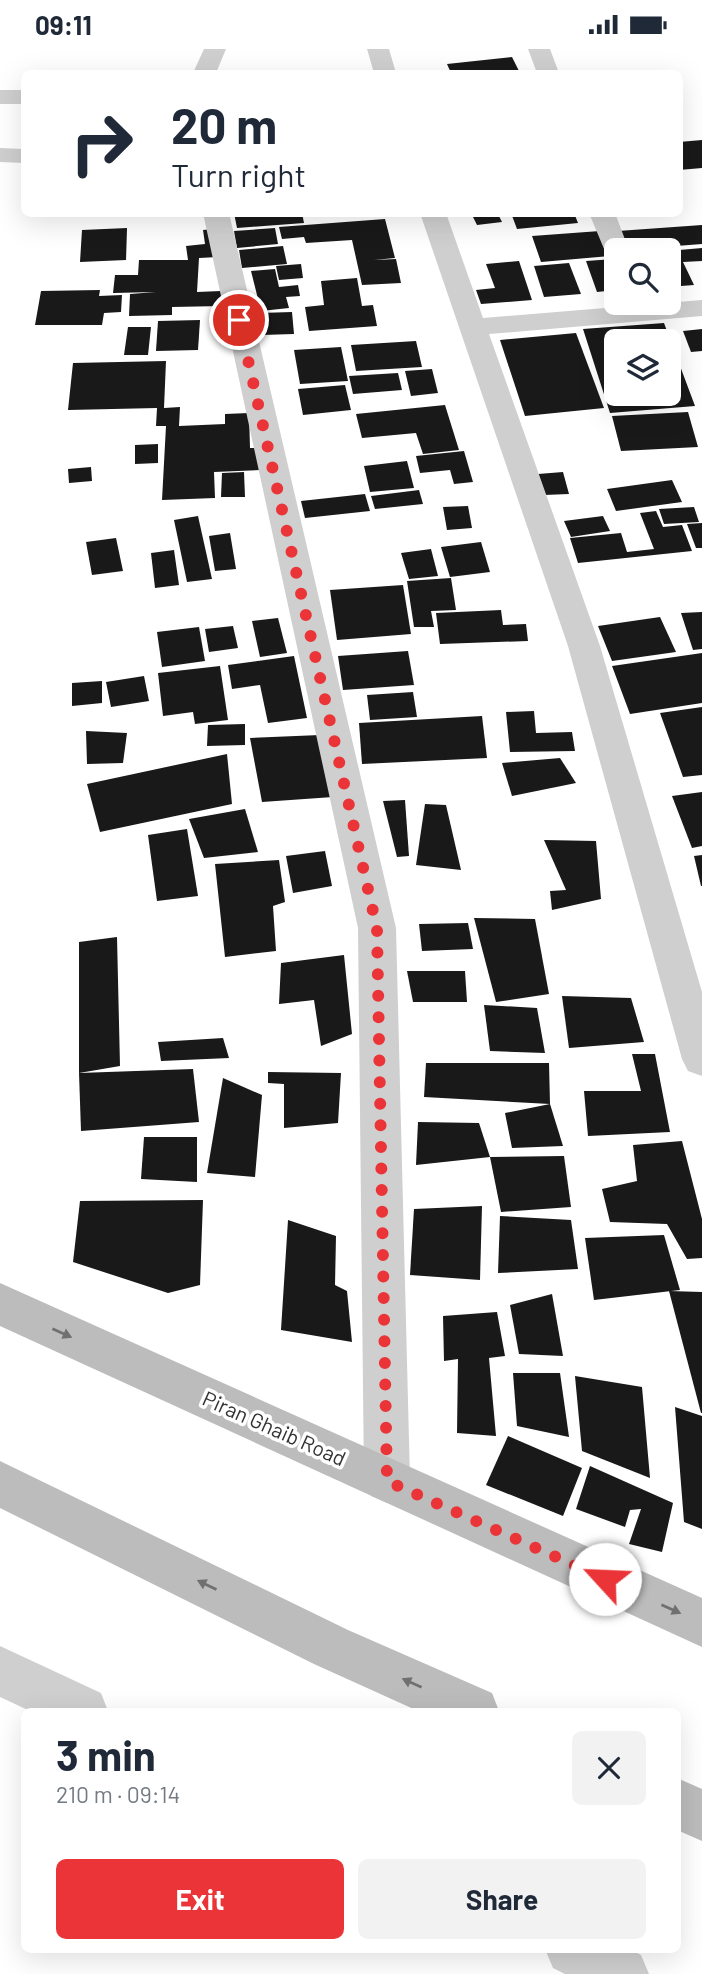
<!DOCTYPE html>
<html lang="en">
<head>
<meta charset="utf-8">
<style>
  body { margin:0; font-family:Barlow,sans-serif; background:#f2f2f3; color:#1f2937; height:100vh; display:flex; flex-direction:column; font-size:26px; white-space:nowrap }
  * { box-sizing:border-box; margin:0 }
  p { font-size:23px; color:#747a83 }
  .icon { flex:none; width:38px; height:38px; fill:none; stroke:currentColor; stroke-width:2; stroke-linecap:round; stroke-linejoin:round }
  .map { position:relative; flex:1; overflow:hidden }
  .details { position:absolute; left:21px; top:1659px; width:660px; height:245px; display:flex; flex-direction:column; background:#fff; border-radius:10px; box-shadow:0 7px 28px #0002 }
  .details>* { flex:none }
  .hud { position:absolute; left:21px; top:21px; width:662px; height:147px; border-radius:10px; box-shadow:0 7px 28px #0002; background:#fff; color:#1f2937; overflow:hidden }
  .buttons { position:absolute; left:604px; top:189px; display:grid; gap:14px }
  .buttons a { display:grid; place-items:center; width:77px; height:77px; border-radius:10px; background:#fff; box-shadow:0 7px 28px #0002; font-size:35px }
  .pin { position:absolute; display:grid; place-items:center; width:60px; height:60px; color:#fff; margin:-30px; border:4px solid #fff; border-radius:50%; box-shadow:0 2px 7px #0007 }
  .me { position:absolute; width:77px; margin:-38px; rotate:295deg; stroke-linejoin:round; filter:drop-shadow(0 0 5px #0008) }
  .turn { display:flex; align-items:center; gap:24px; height:147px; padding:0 35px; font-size:32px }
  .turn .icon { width:91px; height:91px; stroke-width:2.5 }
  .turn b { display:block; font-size:49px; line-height:60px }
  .round { display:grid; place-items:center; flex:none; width:74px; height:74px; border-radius:10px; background:#f2f2f3 }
  .summary { display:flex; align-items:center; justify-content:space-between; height:119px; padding:0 35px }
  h1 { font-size:42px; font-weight:700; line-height:52px }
  .cta { display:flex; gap:14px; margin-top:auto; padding:14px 35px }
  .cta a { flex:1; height:80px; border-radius:10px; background:#ea3437; color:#fff; font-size:28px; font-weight:700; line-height:80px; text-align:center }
  .cta a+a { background:#f2f2f3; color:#1f2937 }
  .status { display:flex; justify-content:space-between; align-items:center; height:49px; padding:0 35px; background:#fff; direction:ltr }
  .status svg { height:19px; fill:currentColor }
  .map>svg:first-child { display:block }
  .building { fill:#191919; fill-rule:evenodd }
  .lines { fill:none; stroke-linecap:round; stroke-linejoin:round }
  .minor { fill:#cfcfcf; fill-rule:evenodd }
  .secondary { fill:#bcbcbc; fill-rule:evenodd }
  .oneway { fill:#707070 }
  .route { stroke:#ea3437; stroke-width:12; stroke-dasharray:0 21.6 }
  .labels { text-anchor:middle; stroke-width:7; stroke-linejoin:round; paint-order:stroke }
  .street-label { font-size:21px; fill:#323232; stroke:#fff }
</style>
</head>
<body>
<div class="status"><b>09:11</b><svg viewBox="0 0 49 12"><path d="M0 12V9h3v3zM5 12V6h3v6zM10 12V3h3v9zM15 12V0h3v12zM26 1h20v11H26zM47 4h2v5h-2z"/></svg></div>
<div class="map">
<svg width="702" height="1925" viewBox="0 0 702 1925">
  <rect width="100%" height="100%" fill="#fff"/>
  <!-- building -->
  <g class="building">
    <polygon points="512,8 519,22 451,24 447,15"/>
    <polygon points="702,91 702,119 679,121 679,93"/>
    <polygon points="234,164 302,164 304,174 237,179"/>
    <polygon points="511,164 574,164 578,174 517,180"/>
    <polygon points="498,165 502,173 477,176 473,168"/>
    <polygon points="385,170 395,209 374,211 396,210 401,234 362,236 352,191 306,194 304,188 282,190 279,178"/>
    <polygon points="702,176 702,195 625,201 618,182"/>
    <polygon points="127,179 126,211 80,213 82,181"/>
    <polygon points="275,179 278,195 237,199 234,182"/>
    <polygon points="213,180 218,208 199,209 197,243 221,242 222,257 172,258 172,266 129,267 130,245 156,243 113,244 115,226 138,226 139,211 188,211 186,197 205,195 203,181"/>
    <polygon points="600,182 610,207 541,213 532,187"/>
    <polygon points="283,197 287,215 242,219 239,201"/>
    <polygon points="702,199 702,212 683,213 694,236 668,238 668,202"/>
    <polygon points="614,210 616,241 597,243 586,212"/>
    <polygon points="519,212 532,251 481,255 476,241 495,239 486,215"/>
    <polygon points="569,214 581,245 544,248 534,217"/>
    <polygon points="301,215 303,229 279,231 276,217"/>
    <polygon points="275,220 279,238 298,236 300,247 286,248 289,259 261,262 251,222"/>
    <polygon points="357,229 362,257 373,256 377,277 309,282 305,258 324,256 321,232"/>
    <polygon points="100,241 99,247 122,246 121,263 104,264 102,276 35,276 41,242"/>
    <polygon points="292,263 294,285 262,286 260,264"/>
    <polygon points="200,271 198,301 156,302 158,272"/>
    <path d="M664,274l31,83 -85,7 -27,-84zM616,292h52v53h-52z"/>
    <polygon points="128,278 151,278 148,306 124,306"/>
    <polygon points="702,280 702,302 691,303 683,282"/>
    <polygon points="576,284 604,359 525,367 500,291"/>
    <polygon points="416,292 422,318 356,322 351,296"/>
    <polygon points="341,298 348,332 300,335 294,301"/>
    <polygon points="166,312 164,359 180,358 179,377 225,375 225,365 249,364 250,399 260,399 261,421 214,423 215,449 162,451 166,377 156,377 157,359 68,361 73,314"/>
    <polygon points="432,320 438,344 411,347 405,322"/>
    <polygon points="398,324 402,341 353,345 349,327"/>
    <polygon points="345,336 351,361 303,366 298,340"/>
    <polygon points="445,356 459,401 423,405 416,384 362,389 356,365"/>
    <polygon points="688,363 698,398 621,402 612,367"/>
    <polygon points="158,395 158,414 135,415 135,396"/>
    <polygon points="464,402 473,433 454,435 450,421 420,424 416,407"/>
    <polygon points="407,412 414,439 370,443 364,417"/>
    <polygon points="91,418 92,432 69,434 68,420"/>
    <polygon points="244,423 245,448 221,448 222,424"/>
    <polygon points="563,423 569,445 544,446 538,425"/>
    <polygon points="672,431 682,453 616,462 607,440"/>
    <polygon points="419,441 423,455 375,460 371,447"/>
    <polygon points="365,445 370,462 305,469 301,452"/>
    <polygon points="468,457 472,479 447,481 443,458"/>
    <polygon points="694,458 699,473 664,475 659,460"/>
    <polygon points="656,462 663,478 682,476 692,502 578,514 570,489 621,484 627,503 654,500 640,464"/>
    <polygon points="198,467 212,530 187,533 174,471"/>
    <polygon points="603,467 610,482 571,488 564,472"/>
    <polygon points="702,474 702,499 696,499 687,475"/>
    <polygon points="230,484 236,520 215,522 209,487"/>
    <polygon points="116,489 123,522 92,526 86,493"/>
    <polygon points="481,493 490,523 450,528 441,498"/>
    <polygon points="431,500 438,527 409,530 401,504"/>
    <polygon points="174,501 179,536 155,539 151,504"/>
    <polygon points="451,529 456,561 431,562 434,578 414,578 407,532"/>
    <polygon points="403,536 411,585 337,591 330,541"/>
    <polygon points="501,561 503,576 526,575 528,592 440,595 436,564"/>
    <polygon points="702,563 702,600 693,601 681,564"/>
    <polygon points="660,568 676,603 612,612 598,577"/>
    <polygon points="278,569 287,604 260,608 252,572"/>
    <polygon points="233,577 238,599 209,603 205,580"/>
    <polygon points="199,578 205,612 162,618 157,583"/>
    <polygon points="408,602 414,636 343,641 338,607"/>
    <polygon points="702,604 702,654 630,665 612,617"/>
    <polygon points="294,607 307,669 268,674 260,636 232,640 228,616"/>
    <polygon points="220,617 228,671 195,675 193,663 163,667 158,624"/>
    <polygon points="144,627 149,652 111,658 106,633"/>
    <polygon points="102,632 102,654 72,657 72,634"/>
    <polygon points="413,643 417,668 370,671 367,646"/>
    <polygon points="702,658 702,726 683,728 660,664"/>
    <polygon points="534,662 536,684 572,683 575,702 510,703 506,663"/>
    <polygon points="482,667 487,709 362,715 359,674"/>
    <polygon points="245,675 245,696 207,697 208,676"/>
    <polygon points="86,682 127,684 123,714 87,715"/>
    <polygon points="320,686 333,748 262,753 250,689"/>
    <polygon points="227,705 232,755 100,783 87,735"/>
    <polygon points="560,709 576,734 512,747 502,714"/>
    <polygon points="702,743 702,797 692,799 672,747"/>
    <polygon points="405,751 409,807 397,808 383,752"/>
    <polygon points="425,755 446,756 461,821 416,816"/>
    <polygon points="245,760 258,803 204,809 189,770"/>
    <polygon points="187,780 198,847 157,852 148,786"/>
    <polygon points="544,791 596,792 601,850 552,861 550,842 566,841"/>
    <polygon points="325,802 332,837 293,844 286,807"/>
    <polygon points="702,806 702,837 701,837 694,807"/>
    <polygon points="279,811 285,853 273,857 276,902 225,908 215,815"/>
    <polygon points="474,869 535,870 549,945 496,953"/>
    <polygon points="468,874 473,900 422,902 419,875"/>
    <polygon points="117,888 120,1017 79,1024 79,893"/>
    <polygon points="344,906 352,985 321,997 314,951 279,955 281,914"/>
    <polygon points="407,922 465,922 467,953 413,953"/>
    <polygon points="562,947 631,949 644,993 569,999"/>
    <polygon points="484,956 537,959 545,1004 490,1002"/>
    <polygon points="223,989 229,1009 161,1012 158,993"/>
    <polygon points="632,1005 655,1005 670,1083 588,1087 584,1042 641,1042"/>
    <polygon points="426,1014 549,1014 550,1055 424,1048"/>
    <polygon points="193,1020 199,1073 81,1082 79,1024"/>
    <polygon points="268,1023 341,1024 338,1074 284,1079 284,1035 268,1034"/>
    <polygon points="223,1029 262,1046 255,1128 207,1124"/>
    <polygon points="550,1055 563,1097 512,1099 505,1064"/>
    <polygon points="418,1073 479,1074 490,1108 416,1116"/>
    <polygon points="144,1088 197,1088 197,1133 141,1130"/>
    <polygon points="682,1092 702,1170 702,1209 687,1210 667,1175 610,1173 602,1140 637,1132 633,1096"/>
    <polygon points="564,1107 571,1158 501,1163 490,1108"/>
    <polygon points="203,1151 200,1236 168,1244 73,1213 80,1152"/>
    <polygon points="482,1157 480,1231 410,1226 414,1160"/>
    <polygon points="500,1167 571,1171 578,1220 498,1224"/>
    <polygon points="288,1171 336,1187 335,1236 347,1242 352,1293 281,1281"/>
    <polygon points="664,1186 680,1241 594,1251 585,1189"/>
    <polygon points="669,1242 702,1243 702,1364 701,1364"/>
    <polygon points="552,1245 563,1307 519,1305 510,1256"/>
    <polygon points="497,1263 505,1307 489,1309 496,1387 457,1384 458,1310 444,1312 443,1267"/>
    <polygon points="513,1324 560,1324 569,1388 517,1377"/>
    <polygon points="575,1327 642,1338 650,1429 582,1402"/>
    <polygon points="675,1358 702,1367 702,1480 684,1473"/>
    <polygon points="508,1387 582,1419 563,1467 486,1436"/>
    <polygon points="590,1417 673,1454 662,1503 629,1495 641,1460 630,1461 625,1478 576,1460"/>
  </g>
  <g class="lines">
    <!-- minor -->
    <g class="minor">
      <polygon points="204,0 226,0 216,24 193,24"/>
      <polygon points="367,0 389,0 396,24 374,24"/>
      <polygon points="528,0 550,0 559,24 537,24"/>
      <rect x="0" y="41" width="24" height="14"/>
      <polygon points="0,99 24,100 24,114 0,113"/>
      <polygon points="203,164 229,164 396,879 410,1431 403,1447 387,1454 371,1447 364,1431 358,879"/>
      <polygon points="420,164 446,164 483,269 702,251 702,267 489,285 600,597 702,943 702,1027 688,1022 682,1010 568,597"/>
      <polygon points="589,164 615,164 629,201 616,201 616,209 607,207"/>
      <polygon points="0,1597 101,1644 108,1662 30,1662 0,1648"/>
      <polygon points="545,1900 630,1900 641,1906 649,1925 565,1925 553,1919"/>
    </g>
    <!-- secondary -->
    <g class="secondary">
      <polygon points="0,1234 702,1549 702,1598 0,1277"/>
      <polygon points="0,1412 348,1581 492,1644 499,1662 418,1662 314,1615 0,1459"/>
      <polygon points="677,1729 702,1740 702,1792 677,1781"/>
    </g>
  </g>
  <!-- one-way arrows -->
  <defs><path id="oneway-solid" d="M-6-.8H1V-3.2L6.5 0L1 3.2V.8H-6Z" transform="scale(1.75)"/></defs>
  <g class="oneway">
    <use href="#oneway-solid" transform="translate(62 1284) rotate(24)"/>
    <use href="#oneway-solid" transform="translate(207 1536) rotate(-154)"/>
    <use href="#oneway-solid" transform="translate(671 1560) rotate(24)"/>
    <use href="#oneway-solid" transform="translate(412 1634) rotate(-156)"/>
  </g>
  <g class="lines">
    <!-- route -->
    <polyline class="route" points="239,271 377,880 387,1432 605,1530"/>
  </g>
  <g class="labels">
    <!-- street labels -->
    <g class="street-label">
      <text transform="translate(274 1380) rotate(24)" y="7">Piran Ghaib Road</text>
    </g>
  </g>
</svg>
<div class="buttons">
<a><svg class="icon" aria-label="search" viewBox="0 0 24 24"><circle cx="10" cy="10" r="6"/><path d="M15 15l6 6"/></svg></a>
<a><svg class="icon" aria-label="layers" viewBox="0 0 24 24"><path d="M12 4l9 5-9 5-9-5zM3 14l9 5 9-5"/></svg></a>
</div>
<div class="pin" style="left:239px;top:271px;background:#d93025"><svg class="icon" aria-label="arrive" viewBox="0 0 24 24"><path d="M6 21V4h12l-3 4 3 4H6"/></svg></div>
<svg class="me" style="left:605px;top:1530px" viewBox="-20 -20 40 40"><circle r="19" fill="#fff"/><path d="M0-13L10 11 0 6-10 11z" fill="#ea3437"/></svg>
<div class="hud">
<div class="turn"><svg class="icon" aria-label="right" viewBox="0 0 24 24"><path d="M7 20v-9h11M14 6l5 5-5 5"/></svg><div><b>20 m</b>Turn right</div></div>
</div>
<section class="details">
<div class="summary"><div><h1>3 min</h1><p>210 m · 09:14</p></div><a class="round"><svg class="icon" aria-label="close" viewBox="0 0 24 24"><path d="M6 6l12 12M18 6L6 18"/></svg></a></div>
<div class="cta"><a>Exit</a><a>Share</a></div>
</section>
</div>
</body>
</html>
